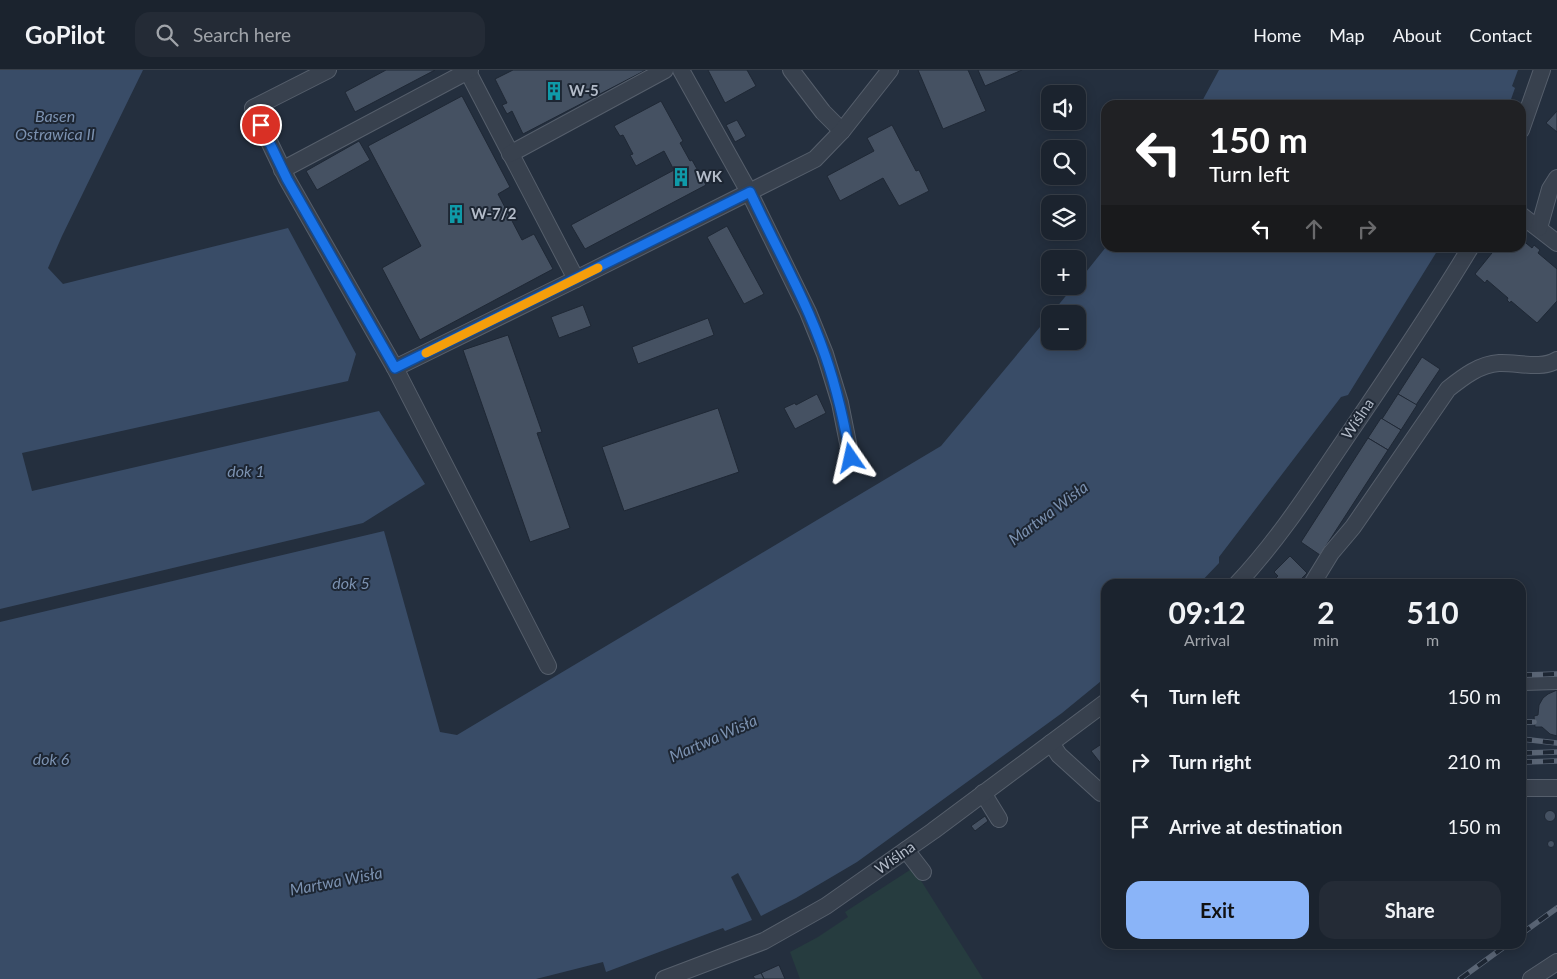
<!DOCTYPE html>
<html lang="en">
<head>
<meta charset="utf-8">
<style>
  body { margin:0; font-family:Lato,sans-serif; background:#242b36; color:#f1f3f6; height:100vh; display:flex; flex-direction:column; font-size:19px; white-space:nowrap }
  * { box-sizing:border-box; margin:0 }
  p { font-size:16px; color:#a0a4aa }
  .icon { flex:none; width:28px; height:28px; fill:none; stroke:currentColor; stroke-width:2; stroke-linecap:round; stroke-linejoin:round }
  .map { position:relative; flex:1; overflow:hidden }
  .drawer { position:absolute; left:1101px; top:509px; width:425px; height:370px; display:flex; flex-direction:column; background:#1b232e; border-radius:15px; box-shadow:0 2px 12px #0003,0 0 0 1px #39404a }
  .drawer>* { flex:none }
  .hud { position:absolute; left:1101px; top:30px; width:425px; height:152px; border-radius:15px; box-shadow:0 2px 12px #0003,0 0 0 1px #39404a; background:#202124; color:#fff; overflow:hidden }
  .controls { position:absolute; left:1041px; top:15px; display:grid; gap:10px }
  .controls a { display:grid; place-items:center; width:45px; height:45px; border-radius:10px; background:#1b232e; box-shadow:0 2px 12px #0003,0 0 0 1px #39404a; font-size:25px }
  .pin { position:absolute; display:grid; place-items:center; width:42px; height:42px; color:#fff; margin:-21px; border:2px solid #fff; border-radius:50%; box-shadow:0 1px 5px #0007 }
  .me { position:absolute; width:55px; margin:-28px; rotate:349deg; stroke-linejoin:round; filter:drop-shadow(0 0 4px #0008) }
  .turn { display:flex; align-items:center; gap:18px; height:105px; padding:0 25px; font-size:22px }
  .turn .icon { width:65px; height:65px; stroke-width:2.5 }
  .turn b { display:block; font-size:35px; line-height:42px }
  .lanes { display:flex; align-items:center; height:48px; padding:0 25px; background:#0003; justify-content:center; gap:25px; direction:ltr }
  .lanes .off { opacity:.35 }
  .eta { display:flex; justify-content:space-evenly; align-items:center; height:85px; text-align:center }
  .eta b { font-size:30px; font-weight:700; line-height:35px }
  .primary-button { display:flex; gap:10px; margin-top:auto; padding:10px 25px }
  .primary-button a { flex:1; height:58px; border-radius:15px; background:#8ab4f8; color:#111; font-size:20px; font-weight:700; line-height:58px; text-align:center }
  .primary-button a+a { background:#242b36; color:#f1f3f6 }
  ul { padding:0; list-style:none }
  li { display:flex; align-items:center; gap:15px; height:65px; padding:0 25px }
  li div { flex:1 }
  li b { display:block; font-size:19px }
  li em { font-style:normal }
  header { display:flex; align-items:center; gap:30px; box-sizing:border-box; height:70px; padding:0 25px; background:#1b232e; border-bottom:1px solid #39404a }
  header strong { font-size:24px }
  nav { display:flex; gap:28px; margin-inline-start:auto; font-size:18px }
  .search { width:350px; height:45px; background:#242b36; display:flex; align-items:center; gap:12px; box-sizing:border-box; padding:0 18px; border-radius:15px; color:#a0a4aa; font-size:19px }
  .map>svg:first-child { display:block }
  .green { fill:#263c3f }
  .water { fill:#394c67 }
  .building { fill:#455162; stroke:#1f2835 }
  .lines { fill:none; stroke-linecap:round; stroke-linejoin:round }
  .minor-casing { stroke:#565f6c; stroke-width:18 }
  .minor { stroke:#38414e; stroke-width:16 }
  .rail-casing { stroke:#5a6575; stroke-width:5.5 }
  .rail { stroke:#1d2633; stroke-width:4; stroke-dasharray:11; stroke-linecap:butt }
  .route-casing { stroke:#114b97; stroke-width:12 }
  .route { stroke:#1a73e8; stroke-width:9 }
  .slow { stroke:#f59e0b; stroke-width:9 }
  .labels { text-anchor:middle; stroke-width:4; stroke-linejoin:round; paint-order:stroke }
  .poi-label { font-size:15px; font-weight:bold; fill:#b4bcc9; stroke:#1d2633; text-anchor:start }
  .street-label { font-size:15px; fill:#b4bcc9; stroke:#1d2633 }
  .water-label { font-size:16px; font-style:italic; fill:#7c92b1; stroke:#1d2633 }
</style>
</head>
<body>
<header>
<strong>GoPilot</strong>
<div class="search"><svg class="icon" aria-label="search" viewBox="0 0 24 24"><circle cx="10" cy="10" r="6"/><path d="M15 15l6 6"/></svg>Search here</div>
<nav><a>Home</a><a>Map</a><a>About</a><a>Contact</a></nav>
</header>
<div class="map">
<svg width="1557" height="909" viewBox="0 0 1557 909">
  <rect width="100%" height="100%" fill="#242f3e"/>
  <!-- green -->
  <polygon class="green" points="913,798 983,909 800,909 790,882 818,867 848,847 845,842"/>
  <!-- water -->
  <g class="water">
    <polygon points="0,0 143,0 62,166 48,198 63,214 288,158 356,284 348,311 22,383 32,421 379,341 425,414 363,453 0,539"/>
    <polygon points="1219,0 1518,0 1512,16 1515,18 1509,35 1200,35"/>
    <polygon points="1106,177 1439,178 1348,325 1341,327 1219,487 1219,493 1199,514 1106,514 1106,607 1062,643 857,792 796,828 761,846 738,803 731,807 752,850 725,861 723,858 606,902 603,892 536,909 0,909 0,552 384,461 440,662 457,665 941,376 1050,245 1050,271 1078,271 1078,244 1051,244 1074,216 1078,216 1078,212"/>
  </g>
  <!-- building -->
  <g class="building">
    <polygon points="386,0 435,0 355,42 345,22"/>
    <polygon points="513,0 646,0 523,64 512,41 507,44 502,35 507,33 495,9"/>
    <polygon points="708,0 747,0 756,16 725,33"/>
    <polygon points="918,0 968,0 986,41 943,59"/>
    <polygon points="978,0 1022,0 985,16"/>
    <polygon points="462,26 510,117 498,124 522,170 534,164 553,199 420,270 382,198 421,176 368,76"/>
    <polygon points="661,31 683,71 680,73 690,91 692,90 706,115 585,179 571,155 674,100 664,81 636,96 630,85 633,84 623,65 620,66 614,56"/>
    <polygon points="1557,41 1557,62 1546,53"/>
    <polygon points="737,50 746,66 735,72 726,55"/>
    <polygon points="892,55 916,101 919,100 929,121 899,136 883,108 840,131 827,106 874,81 867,68"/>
    <polygon points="359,71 370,90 317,120 306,101"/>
    <polygon points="727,156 764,224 744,234 707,167"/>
    <polygon points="1521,169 1532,178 1534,175 1540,180 1538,183 1557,199 1557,231 1537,253 1511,231 1510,233 1507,230 1508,228 1487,210 1485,213 1475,204 1496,178 1521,178"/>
    <polygon points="583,235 591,256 559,268 551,247"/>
    <polygon points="708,248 714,265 638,294 632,277"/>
    <polygon points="508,265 542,362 537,363 570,458 530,472 463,280"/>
    <polygon points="1422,287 1440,299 1416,335 1398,324"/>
    <polygon points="817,324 826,343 795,359 784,338 795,333 796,335"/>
    <polygon points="1398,324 1417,335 1401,360 1382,349"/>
    <polygon points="718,338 739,402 624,441 602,377"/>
    <polygon points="1381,348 1401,360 1388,380 1368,368"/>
    <polygon points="1368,368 1388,380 1320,485 1301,472"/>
    <polygon points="1290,486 1307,503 1300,510 1301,512 1299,514 1270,514 1278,506 1274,502"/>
    <polygon points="1557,620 1557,666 1550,664 1542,657 1535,657 1534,646 1538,645 1539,635 1543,628 1548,624"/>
    <polygon points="1106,671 1106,700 1091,681"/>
    <circle cx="1550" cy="746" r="5.5"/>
    <polygon points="1521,742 1525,747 1521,752"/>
    <polygon points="985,746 988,751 975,761 971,756"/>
    <circle cx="1551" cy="774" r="3.5"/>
    <polygon points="1521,777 1524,779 1526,785 1521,791"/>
    <polygon points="779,895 785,909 764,909 761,903"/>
    <polygon points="761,903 764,909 755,909 753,906"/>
  </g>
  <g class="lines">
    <!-- minor casing -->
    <g class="minor-casing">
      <g id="minor">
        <polyline points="328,0 253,38 287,109 395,298 548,596"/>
        <polyline points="467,0 576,209"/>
        <polyline points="681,0 749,122 808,242 825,284 840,333 851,388"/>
        <polyline points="791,0 823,42 842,61"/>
        <polyline points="1521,60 1542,0"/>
        <polyline points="510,84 665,0"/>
        <polyline points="282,100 470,0"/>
        <polyline points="1521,145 1557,173"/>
        <polyline points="1539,158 1550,119 1557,108"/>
        <polyline points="395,298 576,209 815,89 842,61 890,0"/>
        <path d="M1237,514c45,-48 80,-104 117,-158 40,-59 80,-118 116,-178"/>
        <path d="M1312,514l19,-31 22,-26 95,-138c15,-12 32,-25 51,-26 18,-1 42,7 58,-3"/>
        <polyline points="1521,612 1557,611"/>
        <polyline points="1051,673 1059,685 1101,723"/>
        <polyline points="1521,718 1557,718"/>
        <polyline points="983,723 999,749"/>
        <polyline points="906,780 923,802"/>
        <polyline points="664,909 764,871 826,836 933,761 1106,632"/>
        <polyline points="1531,909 1557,892"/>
      </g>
    </g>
    <!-- minor -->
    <use href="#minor" class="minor"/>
    <!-- rail casing -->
    <g class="rail-casing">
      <g id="rail">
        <polyline points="1521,605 1557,604"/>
        <polyline points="1521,652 1534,652"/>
        <polyline points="1521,669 1557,673"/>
        <polyline points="1521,683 1557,682"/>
        <polyline points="1521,692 1557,691"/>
        <polyline points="1521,864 1557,838"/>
        <polyline points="1460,909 1508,874"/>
      </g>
    </g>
    <!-- rail -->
    <use href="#rail" class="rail"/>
  </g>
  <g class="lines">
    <!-- route casing -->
    <g class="route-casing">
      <path id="route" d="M261,55l26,54 108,189 355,-176c25,54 56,107 75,163 12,34 19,68 26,103"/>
    </g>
    <!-- route -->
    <use href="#route" class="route"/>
    <!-- slow -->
    <polyline class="slow" points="426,283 598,198"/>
  </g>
  <!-- icons -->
  <defs>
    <g id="building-bare" transform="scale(1.5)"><path d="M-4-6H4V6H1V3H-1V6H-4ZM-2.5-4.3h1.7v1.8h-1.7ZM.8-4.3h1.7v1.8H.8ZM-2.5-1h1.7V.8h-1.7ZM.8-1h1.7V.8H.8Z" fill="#0f9aa8" stroke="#1d2633" stroke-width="2.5" paint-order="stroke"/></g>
  </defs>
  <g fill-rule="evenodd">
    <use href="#building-bare" x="554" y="21"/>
    <use href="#building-bare" x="681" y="107"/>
    <use href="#building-bare" x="456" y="144"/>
  </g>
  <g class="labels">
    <!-- poi labels -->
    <g class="poi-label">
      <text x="569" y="26">W-5</text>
      <text x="696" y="112">WK</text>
      <text x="471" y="149">W-7/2</text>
    </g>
    <!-- street labels -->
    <g class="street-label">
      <text transform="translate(1358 349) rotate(-56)" y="5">Wiślna</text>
      <text transform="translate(895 788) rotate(-35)" y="5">Wiślna</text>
    </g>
    <!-- water labels -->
    <g class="water-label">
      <text x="55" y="52">Basen<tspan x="55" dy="18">Ostrawica II</tspan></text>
      <text x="246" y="407">dok 1</text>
      <text transform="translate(1048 443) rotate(-37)" y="6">Martwa Wisła</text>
      <text x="351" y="519">dok 5</text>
      <text transform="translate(713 668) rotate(-24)" y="6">Martwa Wisła</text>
      <text x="51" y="695">dok 6</text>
      <text transform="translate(336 811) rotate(-11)" y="6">Martwa Wisła</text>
    </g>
  </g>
</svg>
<div class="controls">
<a><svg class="icon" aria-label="sound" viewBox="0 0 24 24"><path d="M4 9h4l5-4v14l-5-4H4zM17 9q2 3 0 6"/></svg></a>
<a><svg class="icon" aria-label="search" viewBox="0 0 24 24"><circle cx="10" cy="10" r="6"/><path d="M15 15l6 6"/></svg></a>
<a><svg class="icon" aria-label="layers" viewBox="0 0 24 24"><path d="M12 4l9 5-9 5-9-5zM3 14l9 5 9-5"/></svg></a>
<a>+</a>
<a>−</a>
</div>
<div class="pin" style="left:261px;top:55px;background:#d93025"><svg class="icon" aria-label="arrive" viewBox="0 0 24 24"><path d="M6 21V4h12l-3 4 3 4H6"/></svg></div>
<svg class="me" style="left:851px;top:388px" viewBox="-20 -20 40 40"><path d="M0-17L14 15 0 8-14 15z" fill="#1a73e8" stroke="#fff" stroke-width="4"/></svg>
<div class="hud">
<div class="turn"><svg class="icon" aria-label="left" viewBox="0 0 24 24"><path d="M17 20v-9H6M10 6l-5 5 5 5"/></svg><div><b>150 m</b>Turn left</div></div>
<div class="lanes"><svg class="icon" aria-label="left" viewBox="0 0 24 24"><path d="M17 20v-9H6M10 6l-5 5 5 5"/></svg><svg class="icon off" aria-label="ahead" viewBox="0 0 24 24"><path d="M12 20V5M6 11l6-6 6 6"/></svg><svg class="icon off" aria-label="right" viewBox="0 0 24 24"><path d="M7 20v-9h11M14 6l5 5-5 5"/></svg></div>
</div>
<section class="drawer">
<div class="eta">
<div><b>09:12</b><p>Arrival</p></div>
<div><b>2</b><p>min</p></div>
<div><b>510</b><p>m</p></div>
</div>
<ul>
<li><svg class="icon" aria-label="left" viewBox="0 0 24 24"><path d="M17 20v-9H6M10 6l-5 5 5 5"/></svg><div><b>Turn left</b></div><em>150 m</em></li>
<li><svg class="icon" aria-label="right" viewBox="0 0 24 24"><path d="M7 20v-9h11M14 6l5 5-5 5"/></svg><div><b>Turn right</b></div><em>210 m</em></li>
<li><svg class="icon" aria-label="arrive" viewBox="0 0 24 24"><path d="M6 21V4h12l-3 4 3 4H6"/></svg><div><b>Arrive at destination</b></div><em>150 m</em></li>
</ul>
<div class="primary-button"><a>Exit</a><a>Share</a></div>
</section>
</div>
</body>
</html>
